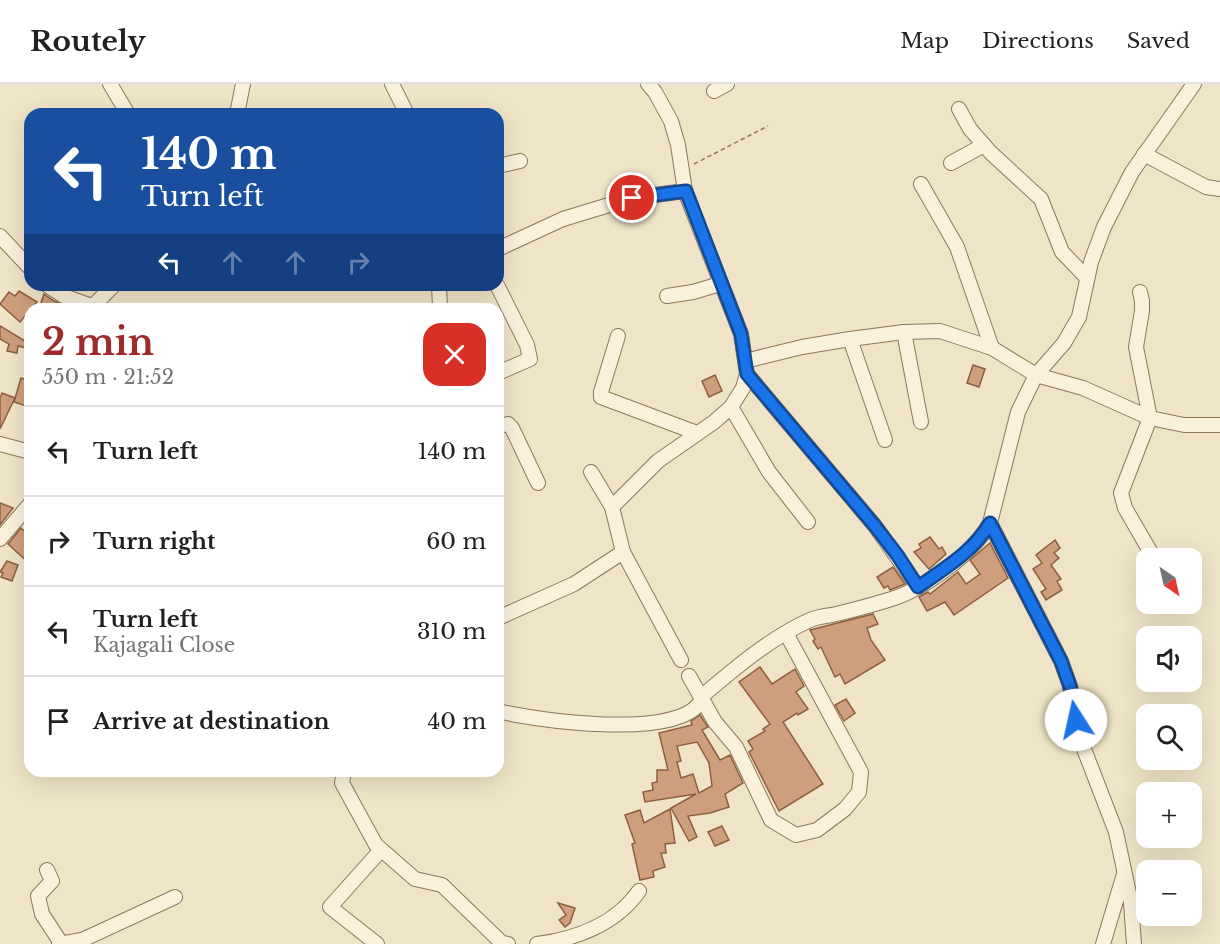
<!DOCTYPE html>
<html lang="en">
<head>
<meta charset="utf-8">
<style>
  body { margin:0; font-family:"Libre Baskerville",serif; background:#f6f6f6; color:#202124; height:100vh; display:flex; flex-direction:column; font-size:22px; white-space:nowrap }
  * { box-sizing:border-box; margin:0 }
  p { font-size:20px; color:#757577 }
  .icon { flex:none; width:33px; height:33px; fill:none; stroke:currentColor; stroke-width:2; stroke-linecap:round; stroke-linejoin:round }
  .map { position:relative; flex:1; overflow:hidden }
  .side { position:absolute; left:24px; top:219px; width:480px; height:474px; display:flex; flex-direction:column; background:#fff; border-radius:18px; box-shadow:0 6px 24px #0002 }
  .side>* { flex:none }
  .top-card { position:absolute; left:24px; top:24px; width:480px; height:183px; border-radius:18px; box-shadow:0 6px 24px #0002; background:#1a4fa0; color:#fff; overflow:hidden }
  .needle { width:39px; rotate:146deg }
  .buttons { position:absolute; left:1136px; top:464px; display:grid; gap:12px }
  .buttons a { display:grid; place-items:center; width:66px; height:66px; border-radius:12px; background:#fff; box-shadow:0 6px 24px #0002; font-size:30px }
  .pin { position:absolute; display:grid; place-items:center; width:51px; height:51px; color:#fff; margin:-26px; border:3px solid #fff; border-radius:50%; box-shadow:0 2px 6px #0007 }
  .me { position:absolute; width:66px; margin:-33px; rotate:350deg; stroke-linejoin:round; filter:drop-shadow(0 0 4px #0008) }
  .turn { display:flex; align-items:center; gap:21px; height:126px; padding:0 18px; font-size:27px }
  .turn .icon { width:78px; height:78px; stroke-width:2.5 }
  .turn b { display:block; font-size:42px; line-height:51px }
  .lanes { display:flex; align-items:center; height:57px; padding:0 18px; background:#0003; justify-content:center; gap:30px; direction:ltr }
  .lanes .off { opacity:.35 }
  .round { display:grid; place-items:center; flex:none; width:63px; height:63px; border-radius:18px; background:#f6f6f6 }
  .summary { display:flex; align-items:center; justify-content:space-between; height:102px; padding:0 18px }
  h1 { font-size:36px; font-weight:700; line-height:45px; color:#9e2a2b }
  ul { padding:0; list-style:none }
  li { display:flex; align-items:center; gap:18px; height:90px; padding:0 18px; border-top:2px solid #e0e0e0 }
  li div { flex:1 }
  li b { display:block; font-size:22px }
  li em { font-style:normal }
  header { display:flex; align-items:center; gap:36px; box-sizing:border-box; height:84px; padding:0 30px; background:#fff; border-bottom:2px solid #e0e0e0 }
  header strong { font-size:28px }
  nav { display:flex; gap:33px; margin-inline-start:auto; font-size:21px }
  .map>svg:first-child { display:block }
  .building { fill:#cf9f7d; stroke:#8d5f41; stroke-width:1.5; fill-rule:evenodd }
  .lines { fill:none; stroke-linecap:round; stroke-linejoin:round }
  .minor-casing { stroke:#8d765c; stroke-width:16 }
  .path { stroke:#8d765c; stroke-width:1.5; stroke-dasharray:4.5 3; stroke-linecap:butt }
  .minor { stroke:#faf1dc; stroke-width:14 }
  .route-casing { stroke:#114b97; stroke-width:15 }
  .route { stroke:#1a73e8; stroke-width:10 }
</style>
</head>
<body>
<header>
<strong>Routely</strong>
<nav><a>Map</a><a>Directions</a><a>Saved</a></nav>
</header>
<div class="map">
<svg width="1220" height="860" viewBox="0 0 1220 860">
  <rect width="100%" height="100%" fill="#f0e4c8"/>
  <!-- building -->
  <g class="building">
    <polygon points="19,207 37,218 20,238 0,220 9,208 15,212"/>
    <polygon points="44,210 54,217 73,225 39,225"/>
    <polygon points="0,242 30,260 30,265 18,262 17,269 7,267 9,260 0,255"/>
    <polygon points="973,281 985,285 979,303 967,299"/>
    <polygon points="715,291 722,307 709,313 702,297"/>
    <polygon points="21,294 30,297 30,323 14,318"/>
    <polygon points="2,309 15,314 0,345 0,314"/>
    <polygon points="0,419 13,424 0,441"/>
    <polygon points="21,444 30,452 30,480 8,460"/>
    <polygon points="930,453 939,465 942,463 946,470 929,485 914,468 921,464 919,460"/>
    <polygon points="1055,456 1060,464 1054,469 1059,474 1051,481 1061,495 1057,497 1062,506 1046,516 1041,508 1046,505 1033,485 1042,479 1036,471"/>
    <polygon points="990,459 1008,494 954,531 945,518 927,527 919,513 928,508 930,510 958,488 966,500 980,490 970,476"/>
    <polygon points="7,477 18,481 12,497 1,493 3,489 0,488"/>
    <polygon points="893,483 905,500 890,506 888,502 884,504 877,493"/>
    <polygon points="873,530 878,540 867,544 871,556 885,576 845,600 840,590 835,593 821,563 818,565 813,557 815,555 810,546"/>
    <polygon points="760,583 772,600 795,585 804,602 796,608 808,625 798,631 797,629 783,638 823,700 779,727 749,668 753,665 748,657 765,647 763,645 770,640 739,598"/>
    <polygon points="846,615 855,629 844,637 835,621"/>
    <path d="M700,631l8,12 -6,3 18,30 10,-5 13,28 -18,11 4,13 -19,6 -22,3 9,21 -8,4 -18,-33 25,-14 -51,8 -2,-10 10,-2 -1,-7 5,-1v-12h11l-9,-37 33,-8 -1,-4zM697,658l12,21 3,23 -13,7 -6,-19 -12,4 -4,-16 4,-1 -4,-15z"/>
    <polygon points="670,725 675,759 665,760 666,769 661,769 665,783 653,787 654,793 640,796 632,760 635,759 625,731 640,726 644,739"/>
    <polygon points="722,742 729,756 715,762 708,748"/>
    <polygon points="558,819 575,824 570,839 565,843 559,836 566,831"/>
  </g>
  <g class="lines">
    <!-- minor casing -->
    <g class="minor-casing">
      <g id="minor">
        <polyline points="110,0 128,30"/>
        <polyline points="392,0 407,30"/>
        <polyline points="648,0 655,8 671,37 678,61 685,107 741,250 747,290 743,304 731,323 714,338 658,377 612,423 623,468 681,576"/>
        <polyline points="714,7 727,0"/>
        <polyline points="959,25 970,45 991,69 1041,115 1062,168 1087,194"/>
        <polyline points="237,30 243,0"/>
        <polyline points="1144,70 1206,103 1220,105"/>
        <polyline points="951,79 984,61"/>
        <polyline points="498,82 520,77"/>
        <polyline points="921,100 957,163 992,264"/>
        <polyline points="0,152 30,184"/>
        <polyline points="498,165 563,135 632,114 685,107"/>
        <polyline points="47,201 64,212 92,222"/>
        <polyline points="439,201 440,225"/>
        <polyline points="497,201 527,261 530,275 498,289"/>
        <polyline points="1140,208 1142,217 1142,227 1136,263 1150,334 1121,409 1125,424 1154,474"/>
        <polyline points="667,212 693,208 720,200"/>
        <polyline points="90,225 114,201"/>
        <polyline points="904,248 921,338"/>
        <polyline points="618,252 601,308 601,313 697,349"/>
        <polyline points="850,255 885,356"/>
        <polyline points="745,277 802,263 850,255 904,248 940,247 992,264 1036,291 1083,304 1150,334 1184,341 1220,341"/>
        <polyline points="747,290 875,442 918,503"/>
        <polyline points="731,323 769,388 808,438"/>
        <polyline points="498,342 508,340 512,344 538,399"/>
        <polyline points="0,360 30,368"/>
        <polyline points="591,388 612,423"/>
        <polyline points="0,455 30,420"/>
        <polyline points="498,534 574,500 623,468"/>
        <polyline points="689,592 715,638 736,663 771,736 796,751 817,746 845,725 859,708 861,688 786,549"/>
        <path d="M701,613c33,-28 69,-59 109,-77 7,-3 14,-4 22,-5 18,-4 36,-9 53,-14 37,-10 86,-45 105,-78"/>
        <path d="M498,627c40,10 174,28 201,-7"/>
        <polyline points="344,687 342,699 376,761 415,795 442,801 502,859 508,860"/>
        <polyline points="47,786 52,797 38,812 42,830 61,859"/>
        <polyline points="59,860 82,856 175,813"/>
        <polyline points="377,860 330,823 381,766"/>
        <path d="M537,860c39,-5 79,-20 102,-53"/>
        <polyline points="1103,860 1124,790"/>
        <polyline points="1134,860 1131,819 1116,748 1079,652 1070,602 1061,577 990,439 1018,328 1036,291 1064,259 1079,233 1091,178 1104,143 1132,88 1194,0"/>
      </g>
    </g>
    <!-- path -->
    <polyline class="path" points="694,80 768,42"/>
    <!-- minor -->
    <use href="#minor" class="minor"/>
  </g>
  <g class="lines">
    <!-- route casing -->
    <g class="route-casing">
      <path id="route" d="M632,114l54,-7 55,143 6,40 128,152 23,30 20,31c27,-19 56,-36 72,-64l71,138 9,25 6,34"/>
    </g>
    <!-- route -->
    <use href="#route" class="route"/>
  </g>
</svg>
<div class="buttons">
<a><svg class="needle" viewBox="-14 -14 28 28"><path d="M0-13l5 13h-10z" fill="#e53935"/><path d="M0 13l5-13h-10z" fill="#757577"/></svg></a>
<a><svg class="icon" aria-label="sound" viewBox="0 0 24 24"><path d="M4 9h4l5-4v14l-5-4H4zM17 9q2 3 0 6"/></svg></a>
<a><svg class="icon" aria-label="search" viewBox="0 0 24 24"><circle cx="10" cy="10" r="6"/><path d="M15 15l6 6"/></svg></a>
<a>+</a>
<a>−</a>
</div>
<div class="pin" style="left:632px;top:114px;background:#d93025"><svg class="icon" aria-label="arrive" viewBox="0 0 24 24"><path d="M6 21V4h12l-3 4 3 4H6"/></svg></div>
<svg class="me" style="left:1076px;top:636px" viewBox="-20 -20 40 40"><circle r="19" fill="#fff"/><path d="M0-13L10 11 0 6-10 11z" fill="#1a73e8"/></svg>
<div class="top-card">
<div class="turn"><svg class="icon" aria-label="left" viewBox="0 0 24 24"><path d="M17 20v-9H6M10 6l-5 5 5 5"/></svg><div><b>140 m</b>Turn left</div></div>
<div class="lanes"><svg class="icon" aria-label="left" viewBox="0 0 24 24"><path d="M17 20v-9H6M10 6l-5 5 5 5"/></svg><svg class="icon off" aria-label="ahead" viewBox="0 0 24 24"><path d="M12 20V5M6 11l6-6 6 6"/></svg><svg class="icon off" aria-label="ahead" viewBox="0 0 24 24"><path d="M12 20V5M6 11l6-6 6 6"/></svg><svg class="icon off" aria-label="right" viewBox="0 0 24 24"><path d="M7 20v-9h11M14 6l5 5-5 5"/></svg></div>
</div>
<section class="side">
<div class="summary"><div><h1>2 min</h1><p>550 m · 21:52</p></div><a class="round" style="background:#d93025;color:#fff"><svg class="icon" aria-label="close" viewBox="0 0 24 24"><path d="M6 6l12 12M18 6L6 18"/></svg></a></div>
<ul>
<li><svg class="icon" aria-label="left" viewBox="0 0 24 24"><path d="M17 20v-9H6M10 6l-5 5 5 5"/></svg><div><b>Turn left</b></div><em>140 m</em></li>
<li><svg class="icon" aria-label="right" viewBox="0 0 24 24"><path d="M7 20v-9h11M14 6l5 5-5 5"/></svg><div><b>Turn right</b></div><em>60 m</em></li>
<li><svg class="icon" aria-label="left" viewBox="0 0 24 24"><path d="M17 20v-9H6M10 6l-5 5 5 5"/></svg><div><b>Turn left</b><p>Kajagali Close</p></div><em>310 m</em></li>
<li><svg class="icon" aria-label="arrive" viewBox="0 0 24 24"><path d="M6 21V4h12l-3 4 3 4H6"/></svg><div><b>Arrive at destination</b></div><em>40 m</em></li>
</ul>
</section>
</div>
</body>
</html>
